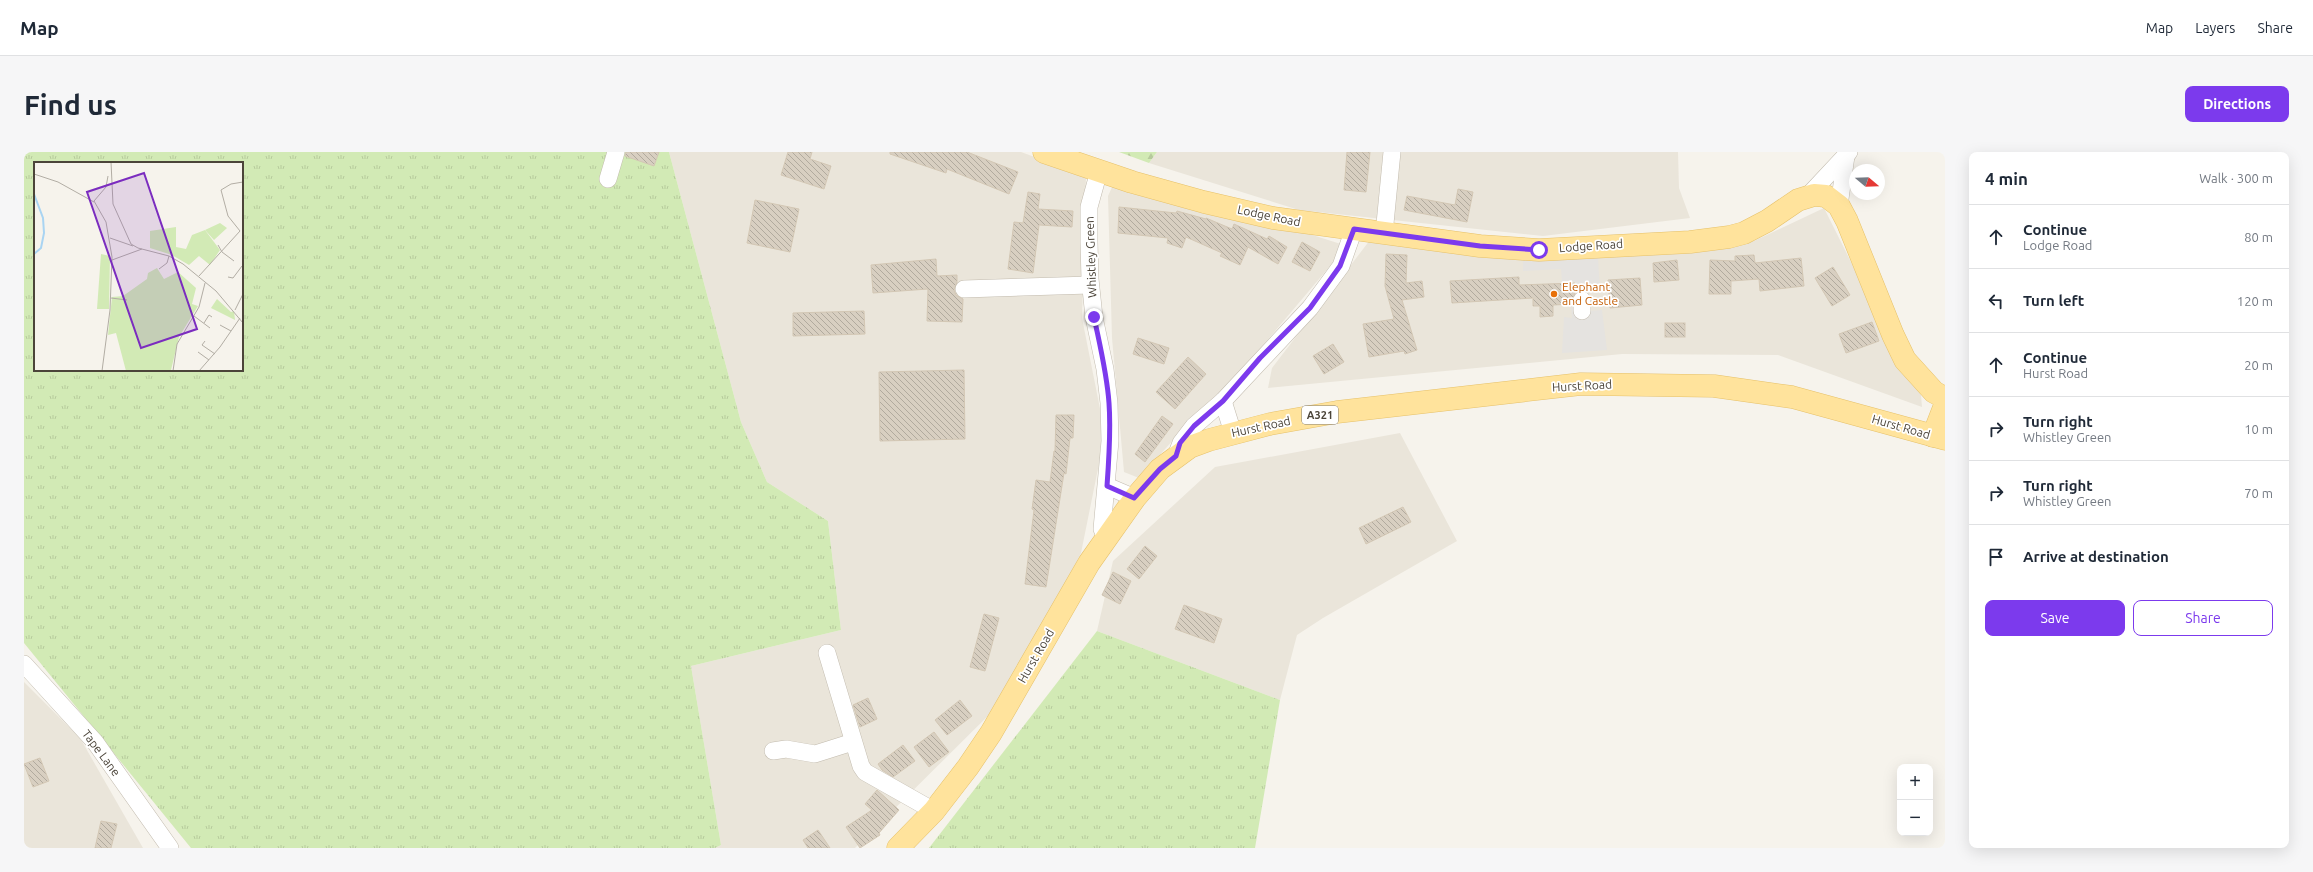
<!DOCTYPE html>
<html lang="en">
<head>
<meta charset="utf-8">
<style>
  :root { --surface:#fff; --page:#f6f6f7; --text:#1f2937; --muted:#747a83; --line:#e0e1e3; --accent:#7c3aed }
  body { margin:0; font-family:Ubuntu,sans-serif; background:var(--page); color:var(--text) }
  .controls { position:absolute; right:12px; bottom:12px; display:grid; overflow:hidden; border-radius:8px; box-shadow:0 4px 16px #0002 }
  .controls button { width:36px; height:36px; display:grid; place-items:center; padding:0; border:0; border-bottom:1px solid var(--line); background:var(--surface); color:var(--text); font:20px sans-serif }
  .compass { position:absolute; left:1825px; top:12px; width:36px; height:36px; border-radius:50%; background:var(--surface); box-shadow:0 4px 16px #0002; rotate:109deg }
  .stop { position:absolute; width:12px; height:12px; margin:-9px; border:3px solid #7c3aed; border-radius:50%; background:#fff }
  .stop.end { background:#7c3aed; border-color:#fff; box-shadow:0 1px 4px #0008 }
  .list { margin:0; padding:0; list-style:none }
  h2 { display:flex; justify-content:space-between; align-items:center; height:52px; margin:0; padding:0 16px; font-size:17px }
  h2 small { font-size:13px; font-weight:400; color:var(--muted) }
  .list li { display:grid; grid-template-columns:26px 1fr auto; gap:12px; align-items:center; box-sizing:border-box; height:64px; padding:0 16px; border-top:1px solid var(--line) }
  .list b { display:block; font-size:15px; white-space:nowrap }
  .list p { margin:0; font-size:13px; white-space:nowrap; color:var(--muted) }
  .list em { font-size:13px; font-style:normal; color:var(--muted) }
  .actions { display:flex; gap:8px; padding:12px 16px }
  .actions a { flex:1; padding:9px 0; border:1px solid var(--accent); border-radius:8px; text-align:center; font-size:14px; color:var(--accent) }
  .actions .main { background:var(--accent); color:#fff }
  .icon { flex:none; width:22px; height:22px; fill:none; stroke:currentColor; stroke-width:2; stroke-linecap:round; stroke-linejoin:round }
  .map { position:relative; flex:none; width:1921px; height:696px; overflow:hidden; border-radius:8px }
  header { display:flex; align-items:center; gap:24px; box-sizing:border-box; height:56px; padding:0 20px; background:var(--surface); border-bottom:1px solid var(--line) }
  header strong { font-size:19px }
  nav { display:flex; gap:22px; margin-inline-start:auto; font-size:14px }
  .intro { display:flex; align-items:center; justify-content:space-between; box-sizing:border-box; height:96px; padding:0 24px }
  h1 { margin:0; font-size:28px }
  .button { padding:10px 18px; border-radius:8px; background:var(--accent); color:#fff; font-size:14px; font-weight:700 }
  main { display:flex; gap:24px; padding:0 24px }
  aside { flex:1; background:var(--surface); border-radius:8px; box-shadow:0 4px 16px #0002 }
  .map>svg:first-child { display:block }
</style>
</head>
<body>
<header>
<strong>Map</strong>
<nav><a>Map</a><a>Layers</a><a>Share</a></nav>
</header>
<div class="intro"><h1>Find us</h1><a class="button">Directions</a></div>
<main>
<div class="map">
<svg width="1921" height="696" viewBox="0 0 1921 696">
  <defs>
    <pattern id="grass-tufts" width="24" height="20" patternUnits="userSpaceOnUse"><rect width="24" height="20" fill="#d2eab5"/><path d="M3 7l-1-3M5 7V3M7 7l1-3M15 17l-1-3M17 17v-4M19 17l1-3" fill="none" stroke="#b6ca9c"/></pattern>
    <pattern id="forest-firs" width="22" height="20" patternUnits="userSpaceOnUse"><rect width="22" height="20" fill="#d2eab5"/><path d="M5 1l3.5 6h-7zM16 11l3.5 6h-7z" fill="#b6ca9c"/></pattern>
    <pattern id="building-back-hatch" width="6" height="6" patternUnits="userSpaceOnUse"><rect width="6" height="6" fill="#d8cfc1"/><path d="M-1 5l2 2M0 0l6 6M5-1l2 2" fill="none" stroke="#b1aa9e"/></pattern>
  </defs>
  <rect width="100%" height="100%" fill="#f6f3ec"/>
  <!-- residential -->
  <g fill="#eae5da">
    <path d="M645,0H997L1062,24L1058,166L1081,282L1057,401L990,538L831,696H691L697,693L667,514L817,478L804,369L743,330L717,270Z"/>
    <path d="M1133,0H1654L1655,36L1666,66L1519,84L1275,58L1125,11Z"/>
    <path d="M1089,33L1279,80L1323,94L1224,211L1160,276L1115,326L1100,320L1088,186L1084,44Z"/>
    <path d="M1800,56L1844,144L1897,243L1898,255L1754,203L1598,202L1244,236L1248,216L1346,88L1578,102L1730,89Z"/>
    <path d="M1376,281L1433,389L1299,466L1273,483L1256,548L1073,479L1089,409L1191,315Z"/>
    <path d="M0,530L56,586L119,696H0Z"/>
  </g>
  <!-- grass -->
  <g fill="url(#grass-tufts)" fill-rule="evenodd">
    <path d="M0,0H645L717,270L743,330L804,369L817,478L667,514L697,693L691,696H167L0,491ZM11,11H218V218H11Z"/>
    <path d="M1073,479L1256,548L1231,696H905Z"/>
  </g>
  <!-- forest -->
  <path fill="url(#forest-firs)" d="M1095,0H1133L1125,11Z"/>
  <!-- parking -->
  <g fill="#e5e3e0">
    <path d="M1499,104L1574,106L1576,138H1563L1564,149L1553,150L1552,130H1538L1537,117L1499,119Z"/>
    <path d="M1547,153L1564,154L1565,159L1578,158L1583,198L1538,201L1540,165L1548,166Z"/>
  </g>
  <!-- building -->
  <g fill="url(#building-back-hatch)" stroke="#d3c7b4">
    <path d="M602,0H635L630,14L601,4Z"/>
    <path d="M764,0H788L786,7L807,14L800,37L757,23Z"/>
    <path d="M866,0H943L994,20L985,42L923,17L922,21L866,2Z"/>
    <path d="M1323,0H1346L1342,40L1320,38Z"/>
    <path d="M1434,37L1449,40L1443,70L1380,58L1383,44L1431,53Z"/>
    <path d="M1004,40L1016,42L1014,57L1049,59L1048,75L1015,73L1009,121L984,117L990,70L999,71Z"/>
    <path d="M731,48L775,57L766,100L723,91Z"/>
    <path d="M1095,55L1152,61L1153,59L1182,67V66L1208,77L1210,72L1243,87L1245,84L1263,95L1254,112L1224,95L1216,113L1196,104L1198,101L1162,85L1158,96L1143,91L1144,86L1094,81Z"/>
    <path d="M1278,90L1296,100L1286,119L1268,110Z"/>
    <path d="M1362,102L1383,103L1382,131L1398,129L1400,145L1378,148L1393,198L1381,202L1380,199L1345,205L1339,172L1370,167L1361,134Z"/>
    <path d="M1730,103L1731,111L1777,106L1780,134L1736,139L1735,127L1707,129V142H1685L1686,108L1711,109V104Z"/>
    <path d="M912,107L913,124L933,123V130L930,138L932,143L939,147L938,170L903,169L904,137L849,141L847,113Z"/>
    <path d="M1653,108L1655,128L1630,130L1629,111Z"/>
    <path d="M1809,115L1826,143L1808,154L1791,126Z"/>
    <path d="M1495,125V133L1551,131V141L1548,152L1529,153V164L1516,165V154H1509V146L1428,151L1426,129Z"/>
    <path d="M1616,126L1618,153L1586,156L1584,128Z"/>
    <path d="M840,159L841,182L769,184V161Z"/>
    <path d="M1848,170L1855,189L1822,201L1815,182Z"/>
    <rect x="1641" y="171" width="20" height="14"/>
    <path d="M1114,186L1145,196L1140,212L1109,202Z"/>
    <path d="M1309,192L1320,210L1300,222L1289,204Z"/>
    <path d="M1164,205L1182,222L1151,257L1132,240Z"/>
    <path d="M940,218L941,287L856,289L855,220Z"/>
    <path d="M1032,263H1050L1049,286H1046L1042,322L1040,321L1022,435L1001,432L1010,358L1008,357L1012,328L1026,330L1030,299H1031Z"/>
    <path d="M1138,264L1149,272L1121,310L1111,302Z"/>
    <path d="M1379,355L1387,370L1342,392L1335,376Z"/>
    <path d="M1121,394L1133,404L1115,427L1103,417Z"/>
    <path d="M1089,420L1107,429L1096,452L1078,443Z"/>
    <path d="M1160,453L1198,467L1190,491L1151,477Z"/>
    <path d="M960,462L975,466L961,519L946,515Z"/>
    <path d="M844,546L853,567L836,575L829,553Z"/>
    <path d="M936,548L948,564L923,583L911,568Z"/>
    <path d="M910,580L925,600L905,615L890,595Z"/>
    <path d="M879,593L891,609L869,625L858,618L854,612Z"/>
    <path d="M16,606L25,629L9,635L0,612Z"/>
    <path d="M853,638L875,658L855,681L856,683L836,696L822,675L848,658L841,652Z"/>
    <path d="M77,669L93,672L87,696H71Z"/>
    <path d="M794,678L806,696H784L779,688Z"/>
  </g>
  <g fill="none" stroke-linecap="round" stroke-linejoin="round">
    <defs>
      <g id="minor">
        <path d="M1075,19L1065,55V90L1066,127L1070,165L1081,217L1085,251L1086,289L1078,377L1082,386"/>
        <path d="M584,27L592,0"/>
        <path d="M1783,45L1825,0"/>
        <path d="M1815,54L1822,4"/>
        <path d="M1360,82L1368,0"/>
        <path d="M940,137L1066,133"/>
        <path d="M1558,159V148"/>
        <path d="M1199,249L1209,281"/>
        <path d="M1152,304L1157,291L1170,274L1199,249L1286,156L1317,114L1330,77"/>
        <path d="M1083,334L1111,346"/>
        <path d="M803,501L837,614L841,620L910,659"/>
        <path d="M0,512L71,590L146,696"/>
        <path d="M749,599L762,597L791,602L829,590"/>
      </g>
      <g id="major">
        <path d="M1020,0L1108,30L1180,50L1249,66L1456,94L1515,98L1666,90L1705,85L1720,81L1743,69L1774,48L1790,43L1802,44L1815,54L1823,69L1869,183L1881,208L1910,240L1921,246"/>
        <path d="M1909,284L1921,253"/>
        <path d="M874,696L910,659L944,615L967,581L1065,411L1111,346L1136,317L1166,295L1185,288L1246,272L1313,260L1557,232L1690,234L1768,245L1921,287"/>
      </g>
    </defs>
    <!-- minor casing -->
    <use href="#minor" stroke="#c2bbae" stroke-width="18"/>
    <!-- major casing -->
    <use href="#major" stroke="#e6c16a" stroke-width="23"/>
    <!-- minor -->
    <use href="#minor" stroke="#fff" stroke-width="17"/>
    <!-- major -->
    <use href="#major" stroke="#ffe39c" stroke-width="22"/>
  </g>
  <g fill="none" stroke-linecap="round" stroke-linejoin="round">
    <!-- route -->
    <path stroke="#7c3aed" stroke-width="5" d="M1070,165C1076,194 1083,222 1085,251C1087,278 1085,307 1083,334L1110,346L1136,317L1152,304L1156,291L1170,274L1199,249L1236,206L1286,156L1316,114L1330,77L1456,94L1515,98"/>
  </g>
  <!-- markers -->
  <circle fill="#e8710a" stroke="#fff" stroke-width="1.5" cx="1530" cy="142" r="4"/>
  <g text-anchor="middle" stroke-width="3.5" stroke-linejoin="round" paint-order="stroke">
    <!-- shield labels -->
    <rect fill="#fff" stroke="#817c74" stroke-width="1" x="1278" y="254" width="36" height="18" rx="3"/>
    <g font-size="11" font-weight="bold" fill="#4b4439">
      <text x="1296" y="267">A321</text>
    </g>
    <!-- street labels -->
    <g font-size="12" fill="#4b4439" stroke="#fff">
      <text transform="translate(1245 64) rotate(12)" y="4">Lodge Road</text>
      <text transform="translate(1567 94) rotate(-4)" y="4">Lodge Road</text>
      <text transform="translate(1067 105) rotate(-92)" y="4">Whistley Green</text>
      <text transform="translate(1558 234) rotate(-3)" y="4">Hurst Road</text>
      <text transform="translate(1237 275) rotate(-12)" y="4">Hurst Road</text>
      <text transform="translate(1877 275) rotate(16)" y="4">Hurst Road</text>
      <text transform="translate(1012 504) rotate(-60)" y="4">Hurst Road</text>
      <text transform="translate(77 601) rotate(53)" y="4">Tape Lane</text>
    </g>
    <!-- food labels -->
    <g font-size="12" fill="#c56008" stroke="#fff" text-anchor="start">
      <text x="1538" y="139">Elephant<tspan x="1538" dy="14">and Castle</tspan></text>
    </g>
  </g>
  <!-- overview -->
  <g transform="translate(10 10)">
    <rect width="209" height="209" fill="#f6f3ec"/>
    <path d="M142,65V85L152,87L158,73L171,68L186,88L176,103L165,94L155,103L138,93L116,86V69ZM123,106L130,117L144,110L162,126L158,142L164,144L145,175L137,208L92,209L82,171L74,173L78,135L89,134L113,117L114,111Z" fill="#d2eab5"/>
    <path d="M186,61L193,66L180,78L171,68ZM67,92L76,94L75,147H63Z" fill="#d2eab5"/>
    <path d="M183,137L197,150L200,149L201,158L177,146Z" fill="#d2eab5"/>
    <path fill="none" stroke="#a9d4f2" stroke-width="2" d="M0,32L9,56L10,71L7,86L0,92"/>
    <path fill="none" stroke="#b2ada4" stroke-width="1" d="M77,0L79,42L97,82L104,86L135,94L149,102L182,129L209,161M0,12L24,20L60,40M76,76L99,84M184,83L188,90L200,99M78,98L108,87M125,107L133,101L135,94M165,114L206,69L194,54L187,28L197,22L209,20M194,115L199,116L208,104M77,136L93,138M201,148L209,132M160,154L176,166M170,161L175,153L178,155M186,163L197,169M171,179L168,183L181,192M164,190L175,198M68,209L76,148L78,95L72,60L60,39L72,25L74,14M139,209L143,182L165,145L171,121M165,209L186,185L206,156"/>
    <path fill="#7b2cbf" fill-opacity="0.15" stroke="#7b2cbf" stroke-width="2" d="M110,11L163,167L107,186L53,30Z"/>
    <rect width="209" height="209" fill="none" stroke="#4b4439" stroke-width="2"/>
  </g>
</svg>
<div class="controls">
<button>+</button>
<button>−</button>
</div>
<svg class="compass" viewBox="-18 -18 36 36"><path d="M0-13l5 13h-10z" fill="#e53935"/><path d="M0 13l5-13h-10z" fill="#747a83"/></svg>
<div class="stop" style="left:1515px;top:98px"></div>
<div class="stop end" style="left:1070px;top:165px"></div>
</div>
<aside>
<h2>4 min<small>Walk · 300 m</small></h2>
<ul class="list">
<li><svg class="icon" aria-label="ahead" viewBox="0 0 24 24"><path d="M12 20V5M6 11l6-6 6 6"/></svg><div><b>Continue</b><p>Lodge Road</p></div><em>80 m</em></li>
<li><svg class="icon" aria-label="left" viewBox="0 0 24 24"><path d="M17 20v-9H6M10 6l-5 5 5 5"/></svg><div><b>Turn left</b></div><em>120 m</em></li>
<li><svg class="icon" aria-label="ahead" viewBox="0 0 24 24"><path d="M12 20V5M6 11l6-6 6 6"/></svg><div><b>Continue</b><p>Hurst Road</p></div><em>20 m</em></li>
<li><svg class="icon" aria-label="right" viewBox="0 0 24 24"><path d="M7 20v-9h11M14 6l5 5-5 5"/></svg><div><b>Turn right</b><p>Whistley Green</p></div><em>10 m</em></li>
<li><svg class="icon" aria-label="right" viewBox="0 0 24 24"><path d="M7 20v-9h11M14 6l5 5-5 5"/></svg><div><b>Turn right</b><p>Whistley Green</p></div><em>70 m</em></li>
<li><svg class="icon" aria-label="arrive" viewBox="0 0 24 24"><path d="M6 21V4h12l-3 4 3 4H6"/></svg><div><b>Arrive at destination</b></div></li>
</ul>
<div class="actions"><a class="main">Save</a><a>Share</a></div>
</aside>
</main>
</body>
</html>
